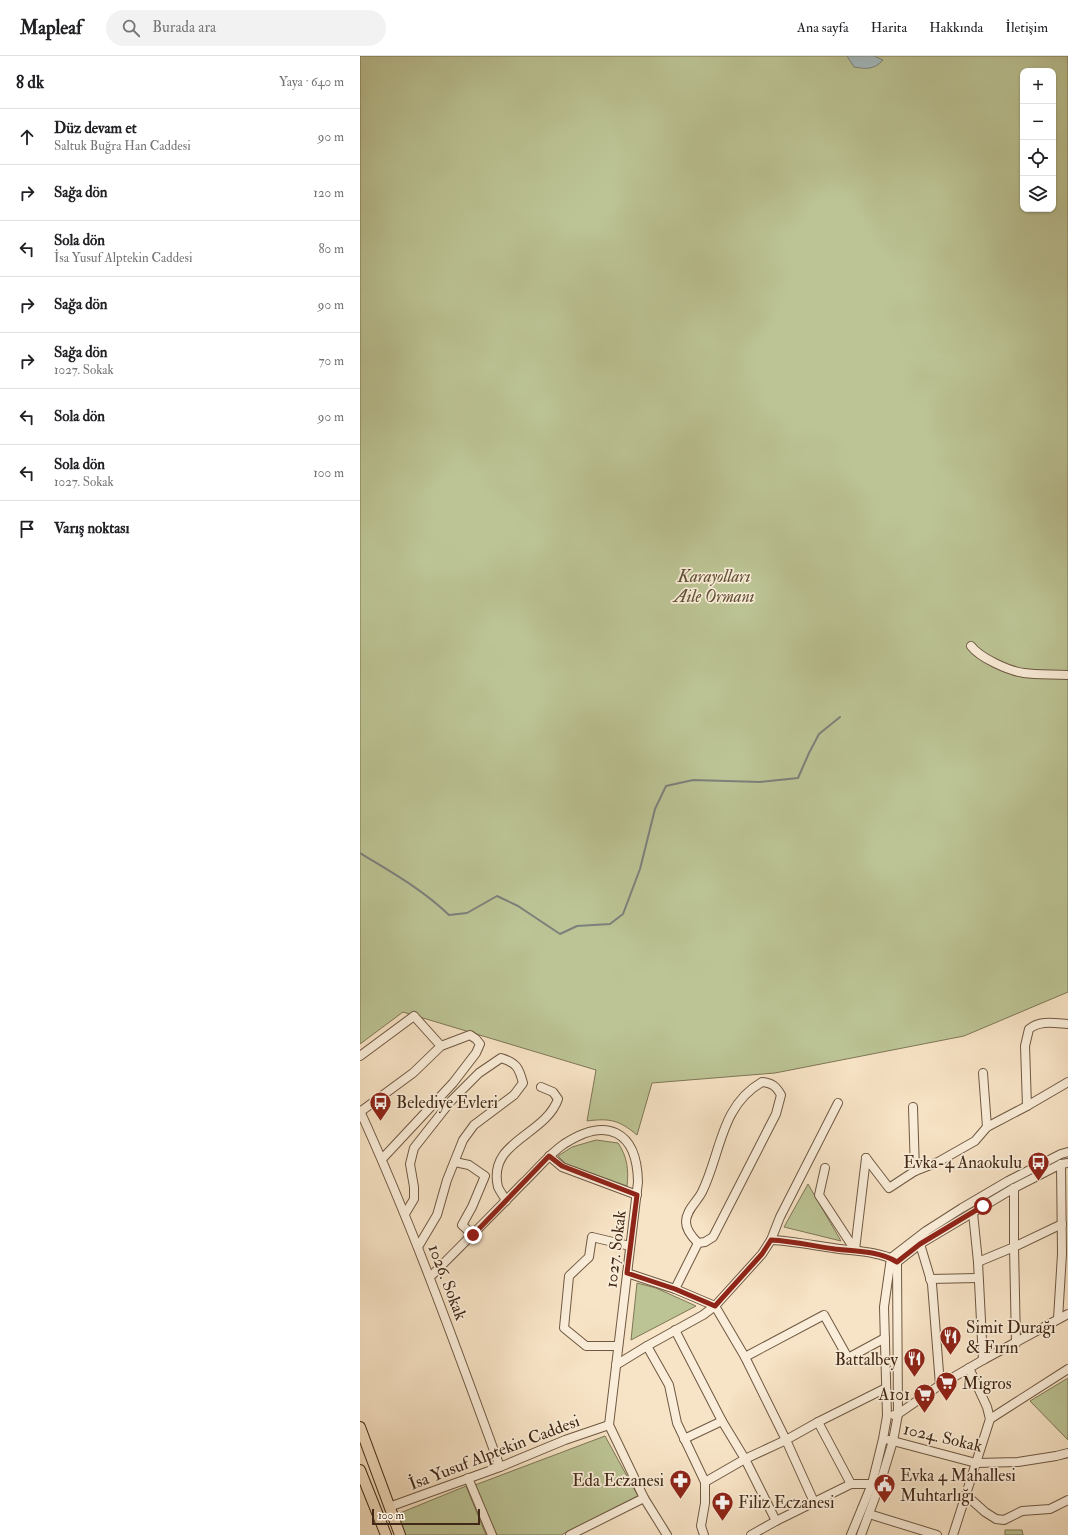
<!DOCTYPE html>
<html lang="tr">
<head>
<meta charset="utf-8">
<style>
  :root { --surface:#fff; --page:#f2f2f2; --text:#202124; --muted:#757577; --line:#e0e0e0 }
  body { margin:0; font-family:"IM FELL Double Pica",serif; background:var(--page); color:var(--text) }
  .controls { position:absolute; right:12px; top:12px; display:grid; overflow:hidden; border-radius:8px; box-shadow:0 1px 3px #0004 }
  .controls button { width:36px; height:36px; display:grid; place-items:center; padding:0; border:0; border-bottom:1px solid var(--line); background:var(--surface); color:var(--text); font:20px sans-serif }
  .scale { position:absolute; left:12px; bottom:10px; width:108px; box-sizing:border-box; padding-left:4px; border:2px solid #422917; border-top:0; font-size:11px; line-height:14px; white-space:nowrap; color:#422917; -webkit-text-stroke:3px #faedd9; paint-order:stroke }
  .stop { position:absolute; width:12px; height:12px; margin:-9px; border:3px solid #8f2418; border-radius:50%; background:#fff }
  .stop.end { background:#8f2418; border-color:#fff; box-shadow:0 1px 4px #0008 }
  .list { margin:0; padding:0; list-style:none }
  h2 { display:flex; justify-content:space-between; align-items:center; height:52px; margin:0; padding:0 16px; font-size:17px }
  h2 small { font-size:13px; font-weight:400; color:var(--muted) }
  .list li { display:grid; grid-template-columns:26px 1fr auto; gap:12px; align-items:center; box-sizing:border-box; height:56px; padding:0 16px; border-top:1px solid var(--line) }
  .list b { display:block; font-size:15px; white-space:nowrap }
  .list p { margin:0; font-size:13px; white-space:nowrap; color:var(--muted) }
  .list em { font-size:13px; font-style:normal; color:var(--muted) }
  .icon { flex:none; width:22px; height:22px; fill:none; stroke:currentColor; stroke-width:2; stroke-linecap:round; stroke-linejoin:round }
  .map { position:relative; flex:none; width:708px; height:1479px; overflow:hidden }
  header { display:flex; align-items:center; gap:24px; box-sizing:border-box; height:56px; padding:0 20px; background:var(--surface); border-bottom:1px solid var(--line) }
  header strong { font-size:19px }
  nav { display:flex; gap:22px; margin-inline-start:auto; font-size:14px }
  .search { width:280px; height:36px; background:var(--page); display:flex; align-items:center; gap:10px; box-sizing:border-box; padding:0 14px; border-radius:22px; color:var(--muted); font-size:15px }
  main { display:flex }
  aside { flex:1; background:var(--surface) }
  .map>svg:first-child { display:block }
</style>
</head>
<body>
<header>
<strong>Mapleaf</strong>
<div class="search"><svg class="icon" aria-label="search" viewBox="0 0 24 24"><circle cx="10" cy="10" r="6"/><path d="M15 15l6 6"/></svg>Burada ara</div>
<nav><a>Ana sayfa</a><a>Harita</a><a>Hakkında</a><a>İletişim</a></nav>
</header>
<main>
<aside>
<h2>8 dk<small>Yaya · 640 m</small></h2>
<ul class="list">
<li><svg class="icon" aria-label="ahead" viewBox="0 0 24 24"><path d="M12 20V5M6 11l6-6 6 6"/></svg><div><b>Düz devam et</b><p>Saltuk Buğra Han Caddesi</p></div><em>90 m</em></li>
<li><svg class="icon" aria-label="right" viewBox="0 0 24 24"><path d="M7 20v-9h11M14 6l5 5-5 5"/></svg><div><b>Sağa dön</b></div><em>120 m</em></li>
<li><svg class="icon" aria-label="left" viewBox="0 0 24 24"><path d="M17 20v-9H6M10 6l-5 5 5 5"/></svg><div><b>Sola dön</b><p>İsa Yusuf Alptekin Caddesi</p></div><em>80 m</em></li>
<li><svg class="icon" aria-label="right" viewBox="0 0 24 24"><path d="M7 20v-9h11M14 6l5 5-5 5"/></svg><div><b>Sağa dön</b></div><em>90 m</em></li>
<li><svg class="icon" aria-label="right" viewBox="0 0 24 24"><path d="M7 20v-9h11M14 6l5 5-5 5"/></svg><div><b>Sağa dön</b><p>1027. Sokak</p></div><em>70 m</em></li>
<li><svg class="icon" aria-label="left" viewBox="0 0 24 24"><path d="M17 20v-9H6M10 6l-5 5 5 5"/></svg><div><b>Sola dön</b></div><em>90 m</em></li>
<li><svg class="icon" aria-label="left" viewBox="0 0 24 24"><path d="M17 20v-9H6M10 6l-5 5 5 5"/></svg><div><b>Sola dön</b><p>1027. Sokak</p></div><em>100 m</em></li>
<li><svg class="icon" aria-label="arrive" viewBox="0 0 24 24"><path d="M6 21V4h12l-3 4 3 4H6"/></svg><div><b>Varış noktası</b></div></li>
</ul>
</aside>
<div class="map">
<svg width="708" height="1479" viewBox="0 0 708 1479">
  <rect width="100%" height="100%" fill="#f7e3c5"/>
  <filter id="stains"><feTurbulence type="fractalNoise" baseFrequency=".005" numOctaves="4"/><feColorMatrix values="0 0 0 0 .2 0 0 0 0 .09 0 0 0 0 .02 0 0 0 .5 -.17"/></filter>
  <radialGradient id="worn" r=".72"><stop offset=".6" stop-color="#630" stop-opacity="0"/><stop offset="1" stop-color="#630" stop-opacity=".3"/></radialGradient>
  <!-- green -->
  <g fill="#bcc495" stroke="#7f7656" fill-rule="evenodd">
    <path d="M0,0H708V936L604,980L415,1017L292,1027L277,1079C259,1064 250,1062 227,1065L236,1014L43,956L0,988ZM663,15H693V153H663Z"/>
    <path d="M236,1084L258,1087C267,1100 269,1114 267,1130L206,1108L198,1100L212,1091Z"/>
    <path d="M448,1128L481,1185L424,1171Z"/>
    <path d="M277,1227L296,1232L336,1250L271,1284Z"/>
    <path d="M708,1322V1384L670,1345Z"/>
    <path d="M245,1380L278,1440L201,1479H136L115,1429Z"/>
    <path d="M106,1430L126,1479H45L39,1464L40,1457Z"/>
    <path d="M645,1474H662L663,1479H645Z"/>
  </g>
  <!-- water -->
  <path fill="#a2bbc0" stroke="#7c817c" d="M487,0H514L523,4C514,14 506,13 494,11Z"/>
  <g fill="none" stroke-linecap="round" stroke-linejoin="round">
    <!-- stream -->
    <path stroke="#7c817c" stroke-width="2" d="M0,797C31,816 62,833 89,859L107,857L137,840L158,850L200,878L217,870L250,868L263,858L280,813L295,753L306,730L333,724L400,726L438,722L449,697L459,678L480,661"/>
    <defs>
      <g id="minor">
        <path d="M611,590C620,602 649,615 664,617C678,619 693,618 708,619"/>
        <path d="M0,1000L54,960L81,990"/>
        <path d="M623,1017L627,1071"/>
        <path d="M402,1026C412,1027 416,1030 421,1039L416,1058L353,1181L345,1186L338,1187C332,1181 326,1174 326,1166C326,1154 337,1146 342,1136C361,1098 360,1050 402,1026Z"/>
        <path d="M667,1050L665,990L669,973C680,964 694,967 708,968"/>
        <path d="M553,1051L555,1115"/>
        <path d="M0,1055C53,1171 96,1291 140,1411"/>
        <path d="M0,1056L53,1017L81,990L110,979L116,983L120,988L116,997L93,1027L22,1103"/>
        <path d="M189,1100L202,1111L277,1139"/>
        <path d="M506,1102L529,1132L555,1115L578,1106L615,1085L627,1071L667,1050L708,1026"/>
        <path d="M95,1106L109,1109L125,1120L112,1151L102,1169L113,1179"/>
        <path d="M465,1112L459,1139L495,1194"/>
        <path d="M146,1145C144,1140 140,1136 138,1131C127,1085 185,1080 198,1043L193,1036L181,1031"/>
        <path d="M613,1157L618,1206"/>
        <path d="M45,1158L54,1143V1131L50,1108L54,1092L91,1045L119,1017L141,1002C157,1007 159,1012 163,1027L154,1039L114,1069L103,1084L87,1124L77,1159L58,1191"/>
        <path d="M411,1184C432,1185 452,1189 473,1192C491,1195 518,1195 534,1204"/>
        <path d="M560,1188L572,1228L580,1329"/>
        <path d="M495,1194L506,1102"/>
        <path d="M267,1217L315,1233L355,1250L385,1301L426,1384L454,1446"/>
        <path d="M70,1221C101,1190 132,1159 162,1128C176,1115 188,1099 204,1088C247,1060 277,1075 278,1126L249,1369L284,1442L307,1479"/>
        <path d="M570,1223L618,1222"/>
        <path d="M315,1233L338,1187"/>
        <path d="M698,1263L702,1198L701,1108"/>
        <path d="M315,1274L362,1365L385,1403L416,1465"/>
        <path d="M656,1287L654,1191L702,1168"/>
        <path d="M258,1290H226L204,1272L209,1220L229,1201L232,1181L270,1190"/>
        <path d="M287,1290L309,1329L317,1367L345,1426V1447L341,1470L344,1479"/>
        <path d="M385,1301L464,1259L488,1302L525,1282"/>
        <path d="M623,1304L618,1206L654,1191V1132"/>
        <path d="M256,1309L287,1290L343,1259L355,1250L402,1198L411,1184L420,1161L478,1047"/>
        <path d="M534,1359L538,1358L580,1329L623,1304L708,1258"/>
        <path d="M630,1363L708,1313"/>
        <path d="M458,1366L491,1428"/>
        <path d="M324,1383L362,1365"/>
        <path d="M529,1384L616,1407L658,1406L696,1400L708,1397"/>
        <path d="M108,1422L132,1479"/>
        <path d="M345,1426L385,1403L426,1384L458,1366L526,1332"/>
        <path d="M606,1439L625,1456L636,1463L644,1464L662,1455L690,1453L708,1444"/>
        <path d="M29,1451L140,1411L205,1384L249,1369"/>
        <path d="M509,1458L577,1479"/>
        <path d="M210,1479L284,1442"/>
        <path d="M391,1479L416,1465L491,1428H517"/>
        <path d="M491,1479L512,1428L523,1383L527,1360L524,1251L531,1202L566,1175L602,1152L648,1125L701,1098L708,1096"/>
        <path d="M501,1479L520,1428L533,1385L538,1358L537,1206L560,1188L654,1132L701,1108L708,1107"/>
        <path d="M593,1479L630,1363L627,1351L609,1312"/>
      </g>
      <g id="major">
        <path d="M0,1371L40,1479"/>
        <path d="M0,1414L26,1479"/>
      </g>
    </defs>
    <!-- minor casing -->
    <use href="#minor" stroke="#6f5842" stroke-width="10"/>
    <!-- major casing -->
    <use href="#major" stroke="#422917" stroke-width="12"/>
    <!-- minor -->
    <use href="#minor" stroke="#faedd9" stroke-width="8"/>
    <!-- major -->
    <use href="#major" stroke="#f7e3c5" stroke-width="10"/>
  </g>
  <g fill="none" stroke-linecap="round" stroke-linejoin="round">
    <!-- route -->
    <path stroke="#8f2418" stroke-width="5" d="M113,1179L189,1100L202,1110L277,1139L267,1217L315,1233L355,1250L402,1198L411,1184C433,1185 453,1190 475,1193C495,1195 519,1195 537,1206L560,1188L623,1150"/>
  </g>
  <!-- icons -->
  <defs>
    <symbol id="bus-pin" viewBox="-11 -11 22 30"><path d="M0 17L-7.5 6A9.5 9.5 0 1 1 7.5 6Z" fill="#8f2418" stroke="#faedd9"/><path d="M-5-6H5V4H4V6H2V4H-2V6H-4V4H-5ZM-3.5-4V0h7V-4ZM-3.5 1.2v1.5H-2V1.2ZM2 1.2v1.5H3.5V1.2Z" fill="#fff"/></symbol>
    <symbol id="restaurant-pin" viewBox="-11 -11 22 30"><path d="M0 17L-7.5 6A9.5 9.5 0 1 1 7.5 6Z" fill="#8f2418" stroke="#faedd9"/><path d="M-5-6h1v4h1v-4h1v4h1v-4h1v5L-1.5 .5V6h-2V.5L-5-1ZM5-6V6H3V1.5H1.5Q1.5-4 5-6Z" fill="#fff"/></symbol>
    <symbol id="supermarket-pin" viewBox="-11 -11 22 30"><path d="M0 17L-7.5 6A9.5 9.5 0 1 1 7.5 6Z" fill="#8f2418" stroke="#faedd9"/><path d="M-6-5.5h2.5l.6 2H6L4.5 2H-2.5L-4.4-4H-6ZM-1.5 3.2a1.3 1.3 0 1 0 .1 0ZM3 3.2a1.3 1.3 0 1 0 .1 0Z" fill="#fff"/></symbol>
    <symbol id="pharmacy-pin" viewBox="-11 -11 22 30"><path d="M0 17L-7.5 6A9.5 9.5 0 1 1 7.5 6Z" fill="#8f2418" stroke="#faedd9"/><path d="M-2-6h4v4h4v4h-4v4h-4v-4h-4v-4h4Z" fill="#fff"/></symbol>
    <symbol id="civic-pin" viewBox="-11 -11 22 30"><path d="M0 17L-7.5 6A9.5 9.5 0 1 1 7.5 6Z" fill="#8f2418" stroke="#faedd9"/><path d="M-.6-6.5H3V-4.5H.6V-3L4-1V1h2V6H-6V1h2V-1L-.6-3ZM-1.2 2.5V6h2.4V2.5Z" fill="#fff"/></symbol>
  </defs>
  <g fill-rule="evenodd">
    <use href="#bus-pin" x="8" y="1034" width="25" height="34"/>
    <use href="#bus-pin" x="666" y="1094" width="25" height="34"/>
    <use href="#restaurant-pin" x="578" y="1268" width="25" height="34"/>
    <use href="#restaurant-pin" x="542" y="1290" width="25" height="34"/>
    <use href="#supermarket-pin" x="574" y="1314" width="25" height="34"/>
    <use href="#supermarket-pin" x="552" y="1326" width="25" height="34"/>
    <use href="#pharmacy-pin" x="308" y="1412" width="25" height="34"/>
    <use href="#civic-pin" x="512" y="1416" width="25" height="34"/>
    <use href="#pharmacy-pin" x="350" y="1434" width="25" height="34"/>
  </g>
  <g text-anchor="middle" stroke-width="3.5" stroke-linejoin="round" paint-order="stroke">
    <!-- park labels -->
    <g font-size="17" font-style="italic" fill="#605036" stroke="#faedd9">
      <text x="354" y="526">Karayolları<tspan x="354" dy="20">Aile Ormanı</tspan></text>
    </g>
    <!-- poi labels -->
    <g font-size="17" fill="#422917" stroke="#faedd9" text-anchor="start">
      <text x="36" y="1052">Belediye Evleri</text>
      <text x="662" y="1112" text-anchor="end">Evka-4 Anaokulu</text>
      <text x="606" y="1277">Simit Durağı<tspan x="606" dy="20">&amp; Fırın</tspan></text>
      <text x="538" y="1309" text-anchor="end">Battalbey</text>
      <text x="602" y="1333">Migros</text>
      <text x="550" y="1344" text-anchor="end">A101</text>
      <text x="540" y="1425">Evka 4 Mahallesi<tspan x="540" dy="20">Muhtarlığı</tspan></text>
      <text x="304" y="1430" text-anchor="end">Eda Eczanesi</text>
      <text x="378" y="1452">Filiz Eczanesi</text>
    </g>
    <!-- street labels -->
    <g font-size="17" fill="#422917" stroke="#faedd9">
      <text transform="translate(255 1193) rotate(-83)" y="6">1027. Sokak</text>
      <text transform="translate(88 1226) rotate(69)" y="6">1026. Sokak</text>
      <text transform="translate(583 1381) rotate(13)" y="6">1024. Sokak</text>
      <text transform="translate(134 1396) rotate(-21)" y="6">İsa Yusuf Alptekin Caddesi</text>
    </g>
  </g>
  <rect width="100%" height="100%" filter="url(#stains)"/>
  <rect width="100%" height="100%" fill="url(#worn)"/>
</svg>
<div class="controls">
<button>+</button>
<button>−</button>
<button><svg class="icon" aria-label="locate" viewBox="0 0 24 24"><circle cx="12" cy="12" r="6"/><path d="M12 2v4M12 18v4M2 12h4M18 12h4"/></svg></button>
<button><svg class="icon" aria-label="layers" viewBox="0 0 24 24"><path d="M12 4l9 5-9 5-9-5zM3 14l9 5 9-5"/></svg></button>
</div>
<div class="scale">100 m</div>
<div class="stop" style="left:623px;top:1150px"></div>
<div class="stop end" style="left:113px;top:1179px"></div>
</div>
</main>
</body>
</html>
